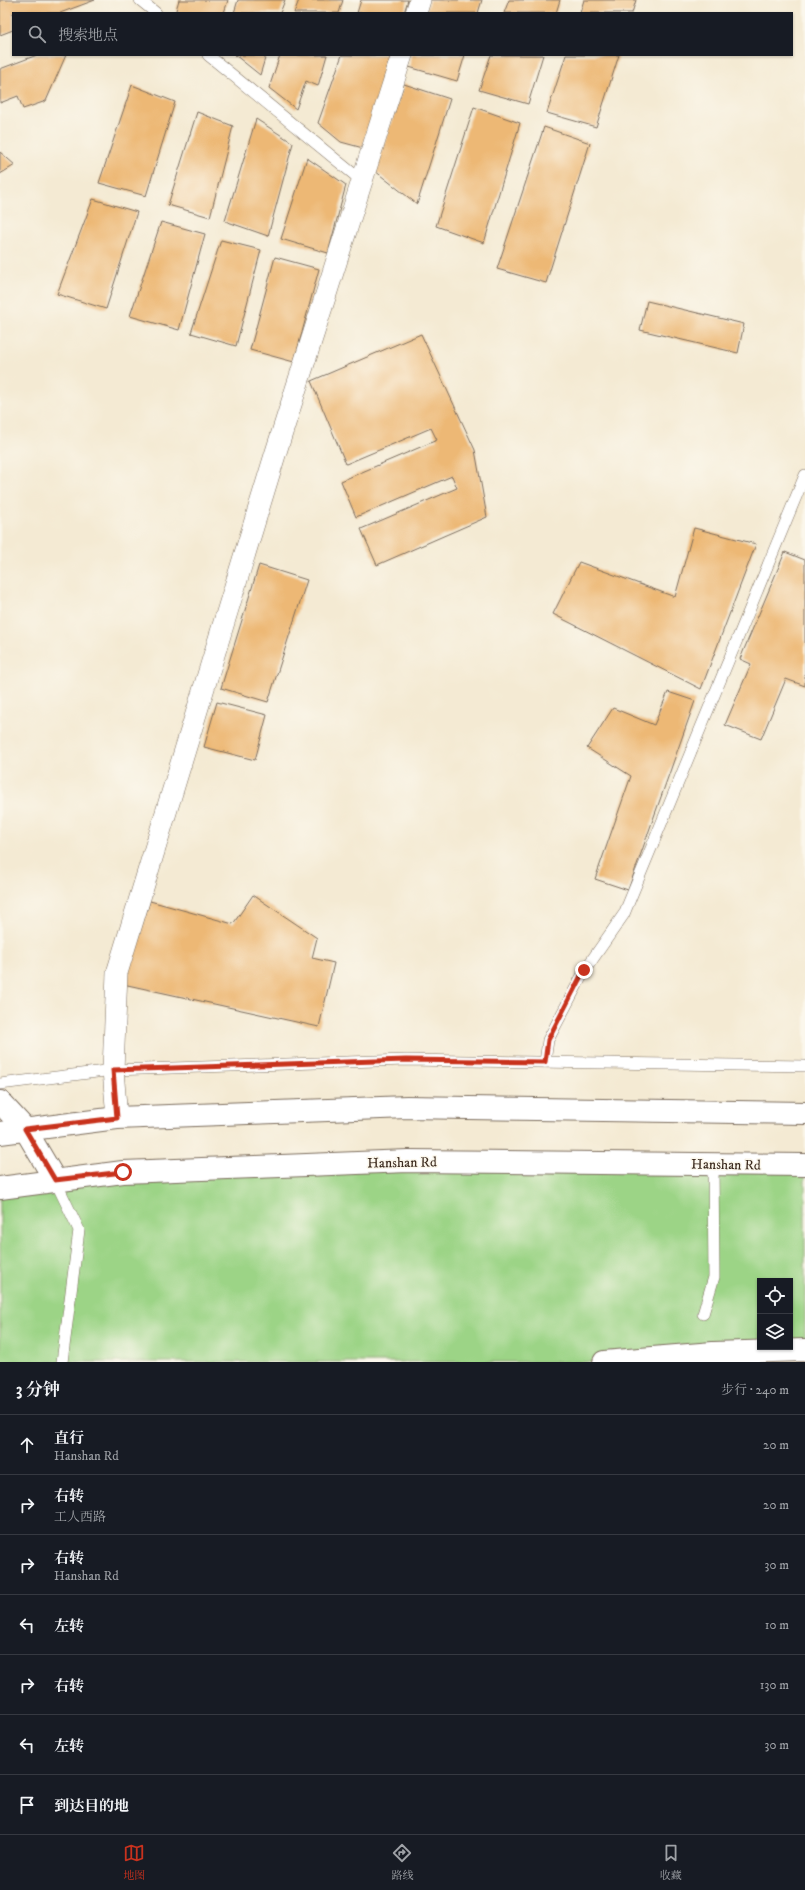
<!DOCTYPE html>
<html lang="zh">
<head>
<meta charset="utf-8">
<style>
  :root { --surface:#171b24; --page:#20242c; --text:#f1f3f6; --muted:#9ea1a6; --line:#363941; --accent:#c8321e }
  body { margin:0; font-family:"IM FELL DW Pica","Noto Serif SC",serif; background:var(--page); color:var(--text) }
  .controls { position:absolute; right:12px; bottom:12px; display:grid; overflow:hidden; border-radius:0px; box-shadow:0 1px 3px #0004 }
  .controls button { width:36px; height:36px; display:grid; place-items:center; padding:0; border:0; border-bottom:1px solid var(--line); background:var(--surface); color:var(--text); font:20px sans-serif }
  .stop { position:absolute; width:12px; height:12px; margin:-9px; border:3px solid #c8321e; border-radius:50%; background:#fff }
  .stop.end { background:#c8321e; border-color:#fff; box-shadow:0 1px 4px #0008 }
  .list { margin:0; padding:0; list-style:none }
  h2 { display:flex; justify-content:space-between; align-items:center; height:52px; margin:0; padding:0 16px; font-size:17px }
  h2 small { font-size:13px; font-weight:400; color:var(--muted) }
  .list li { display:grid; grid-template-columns:26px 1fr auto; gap:12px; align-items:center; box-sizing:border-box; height:60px; padding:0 16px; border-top:1px solid var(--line) }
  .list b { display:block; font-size:15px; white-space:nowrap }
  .list p { margin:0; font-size:13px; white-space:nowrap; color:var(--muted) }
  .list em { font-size:13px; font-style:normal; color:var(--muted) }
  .icon { flex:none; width:22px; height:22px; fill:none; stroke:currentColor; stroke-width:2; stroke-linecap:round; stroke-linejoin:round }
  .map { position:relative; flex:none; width:805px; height:1362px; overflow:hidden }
  .search { position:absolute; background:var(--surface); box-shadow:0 1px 3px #0004; left:12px; right:12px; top:12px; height:44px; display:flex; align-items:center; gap:10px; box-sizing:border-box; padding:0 14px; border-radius:0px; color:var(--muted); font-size:15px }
  .sheet { height:472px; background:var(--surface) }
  nav { display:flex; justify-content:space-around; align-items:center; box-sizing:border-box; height:56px; border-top:1px solid var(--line); background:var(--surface); font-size:11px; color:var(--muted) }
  nav a { display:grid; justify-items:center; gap:2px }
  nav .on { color:var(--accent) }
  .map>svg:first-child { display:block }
</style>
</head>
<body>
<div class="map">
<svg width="805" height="1362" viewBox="0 0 805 1362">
  <rect width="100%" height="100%" fill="#fbf7ec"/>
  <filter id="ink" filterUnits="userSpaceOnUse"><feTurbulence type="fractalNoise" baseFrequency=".025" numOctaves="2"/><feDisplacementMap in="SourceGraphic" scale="8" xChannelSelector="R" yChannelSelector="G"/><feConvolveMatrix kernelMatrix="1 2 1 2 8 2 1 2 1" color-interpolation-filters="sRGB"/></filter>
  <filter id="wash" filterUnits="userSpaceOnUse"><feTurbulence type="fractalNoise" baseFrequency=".012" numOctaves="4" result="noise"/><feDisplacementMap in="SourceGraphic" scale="16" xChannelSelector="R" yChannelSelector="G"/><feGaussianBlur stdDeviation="0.9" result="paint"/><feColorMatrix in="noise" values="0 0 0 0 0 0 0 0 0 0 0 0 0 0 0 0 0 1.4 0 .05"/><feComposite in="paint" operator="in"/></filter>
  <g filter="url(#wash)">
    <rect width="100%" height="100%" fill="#f4ead3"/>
    <!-- green -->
    <path fill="#9cd486" stroke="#6c7f52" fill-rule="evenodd" d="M805,1165V1350L604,1362H0V1188L123,1172ZM760,1281H790V1347H760Z"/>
    <g id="blocks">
      <!-- building -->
      <g fill="#edb874">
        <path d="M0,0H95L60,13H13V30L0,35Z"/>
        <path d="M179,0H228L224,13H179L176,10Z"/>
        <path d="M238,0H285L280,13H234Z"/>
        <path d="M299,0H343L339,13H294Z"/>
        <path d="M361,0H408L404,13H357Z"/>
        <path d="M430,0H482L478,13H426Z"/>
        <path d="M509,0H560L556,13H504Z"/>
        <path d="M584,0H636L632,13H580Z"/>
        <path d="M37,55H66L46,101L23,109L18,96L0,103V69Z"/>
        <path d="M235,55H266L260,75Z"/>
        <path d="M280,55H327L318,86L306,81L296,109L269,88Z"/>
        <path d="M342,55H391L363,148L341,142L318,123Z"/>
        <path d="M412,55H465L457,81L409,67Z"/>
        <path d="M491,55H543L528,104L479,90Z"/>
        <path d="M566,55H619L596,127L547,113Z"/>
        <path d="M404,84L450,99L417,204L375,171Z"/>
        <path d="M132,85L175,102L146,196L99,183Z"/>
        <path d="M474,107L520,123L484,243L436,226Z"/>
        <path d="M197,112L233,126L210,217L168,205Z"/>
        <path d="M256,119L293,143L268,236L225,221Z"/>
        <path d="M544,127L590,143L546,283L497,269Z"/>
        <path d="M0,152L15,165L0,174Z"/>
        <path d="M307,158L346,185L328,253L281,239Z"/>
        <path d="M93,199L137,212L106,309L57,294Z"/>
        <path d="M161,222L205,234L179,330L130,316Z"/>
        <path d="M221,240L261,250L236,346L191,333Z"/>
        <path d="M275,257L319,269L294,362L250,350Z"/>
        <path d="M647,301L744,324L738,353L640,330Z"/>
        <path d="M421,334L475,450L487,517L377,565L361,529L457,488L452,476L356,517L341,481L437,440L431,428L346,464L311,381Z"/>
        <path d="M694,528L756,544L701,689L553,614L579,562L675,597Z"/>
        <path d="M785,552L805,560V686L786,679L761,739L725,725L751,664L740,659Z"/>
        <path d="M259,565L307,580L268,702L221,688Z"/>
        <path d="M668,692L695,701L628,890L595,879L631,776L587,748L613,708L654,725Z"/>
        <path d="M217,702L267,715L255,760L204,747Z"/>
        <path d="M253,895L317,938L312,958L334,963L319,1027L123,984L150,901L233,924Z"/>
      </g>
    </g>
  </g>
  <g filter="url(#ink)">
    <use href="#blocks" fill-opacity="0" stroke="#7c6d5d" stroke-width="1"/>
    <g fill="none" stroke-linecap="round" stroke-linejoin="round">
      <defs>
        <g id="lane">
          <path d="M140,0L156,13"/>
          <path d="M208,55L362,181"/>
          <path d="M545,1062L548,1040L585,970L624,914L805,475"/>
          <path d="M0,1084L113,1070L406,1060L805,1066"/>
          <path d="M55,1180L79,1230L62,1362"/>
          <path d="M703,1314L714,1277L713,1164"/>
        </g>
        <g id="street">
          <path d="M416,13L420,0"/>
          <path d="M117,1118L113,1070L117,973L275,455L402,55"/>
        </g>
        <path id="secondary" d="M0,1102L25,1129L55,1180"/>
        <g id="primary">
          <path d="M0,1133L117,1118L407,1107L805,1113"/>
          <path d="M0,1188L123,1172L408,1161L805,1165"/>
        </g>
        <path id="highway" d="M604,1362L713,1353L805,1350"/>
      </defs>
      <!-- lane casing -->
      <use href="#lane" stroke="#7c6d5d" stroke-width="12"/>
      <!-- street casing -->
      <use href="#street" stroke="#7c6d5d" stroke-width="22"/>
      <!-- secondary casing -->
      <use href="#secondary" stroke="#7c6d5d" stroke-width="24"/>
      <!-- primary casing -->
      <use href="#primary" stroke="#7c6d5d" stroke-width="24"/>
      <!-- highway casing -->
      <use href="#highway" stroke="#7c6d5d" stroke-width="24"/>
      <!-- lane -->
      <use href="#lane" stroke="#fff" stroke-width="11"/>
      <!-- street -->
      <use href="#street" stroke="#fff" stroke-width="21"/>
      <!-- secondary -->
      <use href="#secondary" stroke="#fff" stroke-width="22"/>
      <!-- primary -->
      <use href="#primary" stroke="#fff" stroke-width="22"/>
      <!-- highway -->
      <use href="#highway" stroke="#fff" stroke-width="22"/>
    </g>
  </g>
  <g fill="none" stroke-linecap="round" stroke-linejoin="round" filter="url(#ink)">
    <!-- route -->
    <path stroke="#c8321e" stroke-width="5" d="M123,1172L55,1180L25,1129L117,1118L113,1070L406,1060L545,1062L548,1040L584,970"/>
  </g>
  <g text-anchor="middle" stroke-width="3" stroke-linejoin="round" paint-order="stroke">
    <!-- street labels -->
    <g font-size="14" fill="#3b2a1e" stroke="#fbf7ec">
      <text transform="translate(402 1162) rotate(-1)" y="5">Hanshan Rd</text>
      <text transform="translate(726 1164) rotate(1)" y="5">Hanshan Rd</text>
    </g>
  </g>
</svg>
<div class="controls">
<button><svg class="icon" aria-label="locate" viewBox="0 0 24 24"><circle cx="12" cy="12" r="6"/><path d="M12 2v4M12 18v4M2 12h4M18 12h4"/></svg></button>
<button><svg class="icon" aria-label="layers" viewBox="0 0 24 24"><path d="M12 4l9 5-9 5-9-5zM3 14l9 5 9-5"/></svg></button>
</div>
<div class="stop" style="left:123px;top:1172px"></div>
<div class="stop end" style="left:584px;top:970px"></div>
<div class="search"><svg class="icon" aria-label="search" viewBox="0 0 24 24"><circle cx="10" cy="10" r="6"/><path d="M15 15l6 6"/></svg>搜索地点</div>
</div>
<section class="sheet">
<h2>3 分钟<small>步行 · 240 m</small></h2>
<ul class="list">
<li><svg class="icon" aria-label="ahead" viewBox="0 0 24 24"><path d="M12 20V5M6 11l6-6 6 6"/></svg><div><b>直行</b><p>Hanshan Rd</p></div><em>20 m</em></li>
<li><svg class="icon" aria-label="right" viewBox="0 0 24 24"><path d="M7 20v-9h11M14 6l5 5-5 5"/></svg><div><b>右转</b><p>工人西路</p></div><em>20 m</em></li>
<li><svg class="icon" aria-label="right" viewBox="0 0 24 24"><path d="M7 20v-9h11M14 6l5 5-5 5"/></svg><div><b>右转</b><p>Hanshan Rd</p></div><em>30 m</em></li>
<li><svg class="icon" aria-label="left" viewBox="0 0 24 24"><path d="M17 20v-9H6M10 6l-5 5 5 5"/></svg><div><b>左转</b></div><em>10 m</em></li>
<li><svg class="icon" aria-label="right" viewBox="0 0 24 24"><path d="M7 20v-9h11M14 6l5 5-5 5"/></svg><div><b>右转</b></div><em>130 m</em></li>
<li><svg class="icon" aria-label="left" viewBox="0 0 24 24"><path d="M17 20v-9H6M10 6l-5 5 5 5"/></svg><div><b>左转</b></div><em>30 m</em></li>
<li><svg class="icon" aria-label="arrive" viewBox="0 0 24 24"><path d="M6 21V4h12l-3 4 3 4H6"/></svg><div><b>到达目的地</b></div></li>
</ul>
</section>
<nav>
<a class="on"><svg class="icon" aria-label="map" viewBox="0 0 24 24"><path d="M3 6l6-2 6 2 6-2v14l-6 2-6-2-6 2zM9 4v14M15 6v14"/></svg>地图</a>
<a><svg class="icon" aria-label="directions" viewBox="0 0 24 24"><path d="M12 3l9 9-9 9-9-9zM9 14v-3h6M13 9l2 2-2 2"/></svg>路线</a>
<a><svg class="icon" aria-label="saved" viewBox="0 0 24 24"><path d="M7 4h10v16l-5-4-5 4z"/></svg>收藏</a>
</nav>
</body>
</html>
